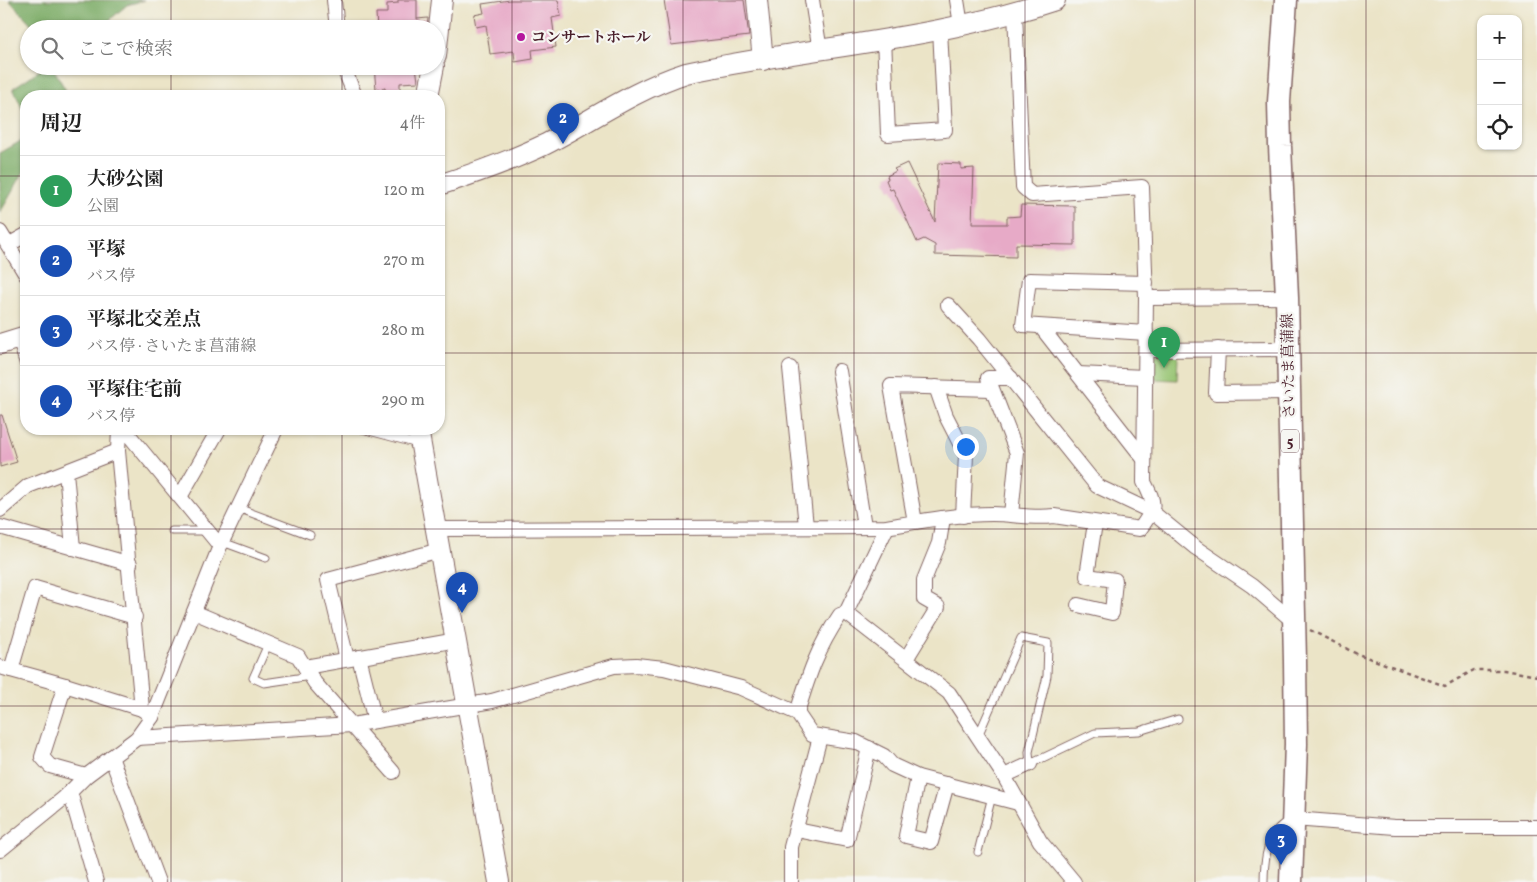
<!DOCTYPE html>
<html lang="ja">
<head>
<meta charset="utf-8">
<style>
  :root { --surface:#fff; --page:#f6f6f6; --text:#222; --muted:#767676; --line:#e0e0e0; --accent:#b5179e }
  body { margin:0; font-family:Vollkorn,"Noto Serif JP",serif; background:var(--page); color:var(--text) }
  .controls { position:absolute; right:15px; top:15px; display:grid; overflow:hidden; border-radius:10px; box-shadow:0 1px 4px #0004 }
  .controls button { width:45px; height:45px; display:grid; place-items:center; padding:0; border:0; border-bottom:1px solid var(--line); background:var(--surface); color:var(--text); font:25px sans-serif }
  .you { position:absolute; left:965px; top:446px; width:18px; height:18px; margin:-12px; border:4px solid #fff; border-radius:50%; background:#1a73e8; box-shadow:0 0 0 8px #1a73e833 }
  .badge { display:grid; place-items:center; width:32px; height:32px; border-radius:50%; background:var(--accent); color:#fff; font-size:16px; font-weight:700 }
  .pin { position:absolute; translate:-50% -41px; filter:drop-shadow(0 1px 2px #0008) }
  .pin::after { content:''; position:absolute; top:26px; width:18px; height:15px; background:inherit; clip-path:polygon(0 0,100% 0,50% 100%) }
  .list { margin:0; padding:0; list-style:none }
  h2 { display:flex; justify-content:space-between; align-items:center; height:65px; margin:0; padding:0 20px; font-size:21px }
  h2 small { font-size:16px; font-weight:400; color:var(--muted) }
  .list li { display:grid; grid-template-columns:32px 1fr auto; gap:15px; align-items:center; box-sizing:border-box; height:70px; padding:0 20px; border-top:1px solid var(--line) }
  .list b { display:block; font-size:19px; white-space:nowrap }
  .list p { margin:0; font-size:16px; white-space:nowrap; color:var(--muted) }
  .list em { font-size:16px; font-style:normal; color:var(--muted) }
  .icon { flex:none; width:28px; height:28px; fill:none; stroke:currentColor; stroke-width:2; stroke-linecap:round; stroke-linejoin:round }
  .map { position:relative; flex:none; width:1537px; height:882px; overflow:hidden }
  .search { position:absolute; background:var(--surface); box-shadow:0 1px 4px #0004; left:20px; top:20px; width:425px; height:55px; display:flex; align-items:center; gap:12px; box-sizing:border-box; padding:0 18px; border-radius:28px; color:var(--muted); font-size:19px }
  .panel { position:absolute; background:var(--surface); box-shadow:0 1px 4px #0004; left:20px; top:90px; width:425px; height:345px; border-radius:20px }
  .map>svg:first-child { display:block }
</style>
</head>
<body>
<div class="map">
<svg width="1537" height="882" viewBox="0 0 1537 882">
  <rect width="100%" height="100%" fill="#f6f6f2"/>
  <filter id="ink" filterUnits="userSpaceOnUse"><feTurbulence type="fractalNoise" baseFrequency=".02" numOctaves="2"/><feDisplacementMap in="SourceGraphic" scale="10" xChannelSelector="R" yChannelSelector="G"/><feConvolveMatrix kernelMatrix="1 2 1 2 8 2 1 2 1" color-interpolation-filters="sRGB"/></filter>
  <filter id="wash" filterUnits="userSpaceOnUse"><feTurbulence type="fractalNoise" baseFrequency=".0096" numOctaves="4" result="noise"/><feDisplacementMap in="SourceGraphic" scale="20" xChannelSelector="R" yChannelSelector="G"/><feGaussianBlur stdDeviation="1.12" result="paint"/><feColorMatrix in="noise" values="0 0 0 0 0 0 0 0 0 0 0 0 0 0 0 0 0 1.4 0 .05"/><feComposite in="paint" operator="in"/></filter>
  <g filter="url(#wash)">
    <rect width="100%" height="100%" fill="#ebe4c7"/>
    <!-- green -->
    <path fill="#97c472" stroke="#70724e" d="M1153,354L1178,355L1177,380L1150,379V357Z"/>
    <!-- forest -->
    <g fill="#79aa64" stroke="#626448">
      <path d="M9,0H145L127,5L106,23L93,29H36Z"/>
      <path d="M46,66H52L69,96H26V117L13,88Z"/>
      <path d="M26,138V168L0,213V153Z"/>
    </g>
    <g id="blocks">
      <!-- building -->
      <g fill="#e7aac7">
        <path d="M398,0H417V19L428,18L427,29H377L376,13H387V4L398,3Z"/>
        <path d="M510,0H558L561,16L552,18L556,47L532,50L533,59L515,62L514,51L490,54L486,25L476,27L474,15L484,13L482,4Z"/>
        <path d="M664,0H744L749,36L671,45Z"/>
        <path d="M374,66H416L418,82L400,83V96H385V88L376,89Z"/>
        <path d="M907,163L935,222L938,163L961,164V169L974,168L972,224H1007V217L1020,216L1021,205L1075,206V245L1016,244V257L935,255V245L924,239L917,242L893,189L890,190L886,180L888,179L887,176L896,171L894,169Z"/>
        <path d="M0,415H2L17,462L0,467Z"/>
      </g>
    </g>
  </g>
  <g filter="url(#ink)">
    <use href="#blocks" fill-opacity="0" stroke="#826462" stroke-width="1"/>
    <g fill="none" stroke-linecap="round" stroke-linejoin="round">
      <defs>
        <g id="lane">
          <path d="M16,340L26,372"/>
          <path d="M362,429L418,444"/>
          <path d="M238,508L310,535"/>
          <path d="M172,531H207"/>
          <path d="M221,546L228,544L266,558"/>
          <path d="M269,642L253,678L264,683L311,676"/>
          <path d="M978,736L1021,638L1048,643L1047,676L1029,752L1030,764L1095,733L1139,731L1178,719"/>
          <path d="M978,852L992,796"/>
          <path d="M1264,882C1264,862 1267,830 1289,821"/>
        </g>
        <g id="street">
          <path d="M334,0L337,29"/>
          <path d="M812,0L820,51"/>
          <path d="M957,0L961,25"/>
          <path d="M1015,13L1023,187L1032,195L1142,187L1146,298L1287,297"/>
          <path d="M884,38L888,134L945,130L940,29"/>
          <path d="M343,66L355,96"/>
          <path d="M0,232L26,275"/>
          <path d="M8,245L26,235"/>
          <path d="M1146,283L1029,280L1023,325L1146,333"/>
          <path d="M948,305L979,339L1097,486L1152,512L1196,548L1252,586L1294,622"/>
          <path d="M1041,327L1144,459"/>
          <path d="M1218,349L1216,393L1289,392"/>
          <path d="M1146,350L1288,349"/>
          <path d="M790,368L806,526"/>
          <path d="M839,371L864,526"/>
          <path d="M1078,374L1145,377"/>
          <path d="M936,387L946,416L966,455L963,516"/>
          <path d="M119,429L118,451L142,709L152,717"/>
          <path d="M124,429L220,546"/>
          <path d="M66,472L73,548"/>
          <path d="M180,497L219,429"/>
          <path d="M0,510L28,486L118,451"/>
          <path d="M1011,515L1017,453L988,378H1011"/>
          <path d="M915,522L891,386L991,389"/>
          <path d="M0,527L130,564"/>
          <path d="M436,529L887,527C922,521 957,514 992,514C1013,514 1033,519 1054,516L1140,529C1156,507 1156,505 1144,482L1146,298"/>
          <path d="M1078,605L1112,613L1115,580L1087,576L1095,523"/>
          <path d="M194,612L298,656L315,683L393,772"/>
          <path d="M846,613L949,693L1004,776L1040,841L1074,882"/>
          <path d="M359,657L375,721"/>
          <path d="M347,659L328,580L440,550"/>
          <path d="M906,659L938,607L924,599V580L939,543L943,518"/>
          <path d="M0,667L65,685L142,709"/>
          <path d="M305,667L457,640"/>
          <path d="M11,670L35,588L135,617"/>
          <path d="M65,685L42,757L50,766L86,776"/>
          <path d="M797,713C809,674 817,649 840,615L846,613L887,527"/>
          <path d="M137,738L352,725L492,701L614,666L636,665L664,668L741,688L797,713L812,735L856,742L884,756L892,765L918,777L1018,803"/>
          <path d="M111,757L158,882"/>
          <path d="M1004,776L1030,764"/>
          <path d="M918,777L906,836L931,842L947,784"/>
          <path d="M70,792L96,882"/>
          <path d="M1294,819L1395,827H1537"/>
          <path d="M797,830L847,840L869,748"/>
          <path d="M0,850L64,798L86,776L137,738L152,717L220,546L276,429"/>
          <path d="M791,882V847L820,737"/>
        </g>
        <g id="secondary">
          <path d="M757,0L763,60"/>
          <path d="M436,56L442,0"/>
          <path d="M428,96L434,66"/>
          <path d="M439,185C476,173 511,161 546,144C592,120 636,89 686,73C808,47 936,40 1055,0"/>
          <path d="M0,344L26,336"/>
          <path d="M418,429L499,882"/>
        </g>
        <path id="primary" d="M1286,0L1279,102L1280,146L1287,297L1295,661L1296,744L1291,882"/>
      </defs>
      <!-- lane casing -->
      <use href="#lane" stroke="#826462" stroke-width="9"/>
      <!-- street casing -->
      <use href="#street" stroke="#826462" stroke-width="16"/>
      <!-- secondary casing -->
      <use href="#secondary" stroke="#826462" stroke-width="22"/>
      <!-- primary casing -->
      <use href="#primary" stroke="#826462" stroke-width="25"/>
      <!-- path -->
      <path stroke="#826462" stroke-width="2.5" stroke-dasharray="4 4" stroke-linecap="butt" d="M1310,630L1355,653L1445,686L1474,670H1504L1537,676"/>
      <!-- lane -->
      <use href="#lane" stroke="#fff" stroke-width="7"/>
      <!-- street -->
      <use href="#street" stroke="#fff" stroke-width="14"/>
      <!-- secondary -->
      <use href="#secondary" stroke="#fff" stroke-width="20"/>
      <!-- primary -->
      <use href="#primary" stroke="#fff" stroke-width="22"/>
    </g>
  </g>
  <!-- grid -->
  <path fill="none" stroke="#4a1f2b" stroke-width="1" stroke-opacity="0.55" d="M171,0V29M342,0V29M512,0V882M683,0V882M854,0V882M1025,0V882M1195,0V882M1366,0V882M171,66V96M342,66V96M0,176H26M439,176H1537M0,353H26M439,353H1537M171,429V882M342,429V882M0,529H1537M0,706H1537"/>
  <!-- markers -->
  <circle fill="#b5179e" stroke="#f6f6f2" stroke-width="2" cx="521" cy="37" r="5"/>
  <g text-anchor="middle" stroke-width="4.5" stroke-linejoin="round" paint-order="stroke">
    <!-- shield labels -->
    <rect fill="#f6f6f2" stroke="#7e6067" stroke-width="1" x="1281" y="429.5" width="18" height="23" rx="4"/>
    <g font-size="14" font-weight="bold" fill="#4a1f2b">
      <text x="1290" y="446">5</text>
    </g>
    <!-- poi labels -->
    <g font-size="15" font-weight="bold" fill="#4a1f2b" stroke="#f6f6f2" text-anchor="start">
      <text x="531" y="42">コンサートホール</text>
    </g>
    <!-- street labels -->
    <g font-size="15" fill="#4a1f2b" stroke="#f6f6f2">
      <text transform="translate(1288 366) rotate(-91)" y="5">さいたま菖蒲線</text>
    </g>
  </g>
</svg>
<div class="controls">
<button>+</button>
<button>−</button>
<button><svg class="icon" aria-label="locate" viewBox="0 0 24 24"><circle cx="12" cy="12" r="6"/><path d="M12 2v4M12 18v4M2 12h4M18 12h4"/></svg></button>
</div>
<div class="you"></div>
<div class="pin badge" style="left:1164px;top:368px;background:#2e9e5b">1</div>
<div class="pin badge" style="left:563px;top:144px;background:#1a4fb4">2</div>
<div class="pin badge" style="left:1281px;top:865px;background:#1a4fb4">3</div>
<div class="pin badge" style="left:462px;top:613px;background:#1a4fb4">4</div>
<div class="search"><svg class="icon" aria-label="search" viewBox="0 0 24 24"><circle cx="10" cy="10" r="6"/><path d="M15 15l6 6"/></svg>ここで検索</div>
<section class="panel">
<h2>周辺<small>4件</small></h2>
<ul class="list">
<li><span class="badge" style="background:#2e9e5b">1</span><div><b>大砂公園</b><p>公園</p></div><em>120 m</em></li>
<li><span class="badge" style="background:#1a4fb4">2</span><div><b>平塚</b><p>バス停</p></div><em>270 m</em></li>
<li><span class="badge" style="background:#1a4fb4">3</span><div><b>平塚北交差点</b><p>バス停 · さいたま菖蒲線</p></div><em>280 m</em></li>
<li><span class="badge" style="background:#1a4fb4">4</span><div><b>平塚住宅前</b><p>バス停</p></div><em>290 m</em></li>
</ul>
</section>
</div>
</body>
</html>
